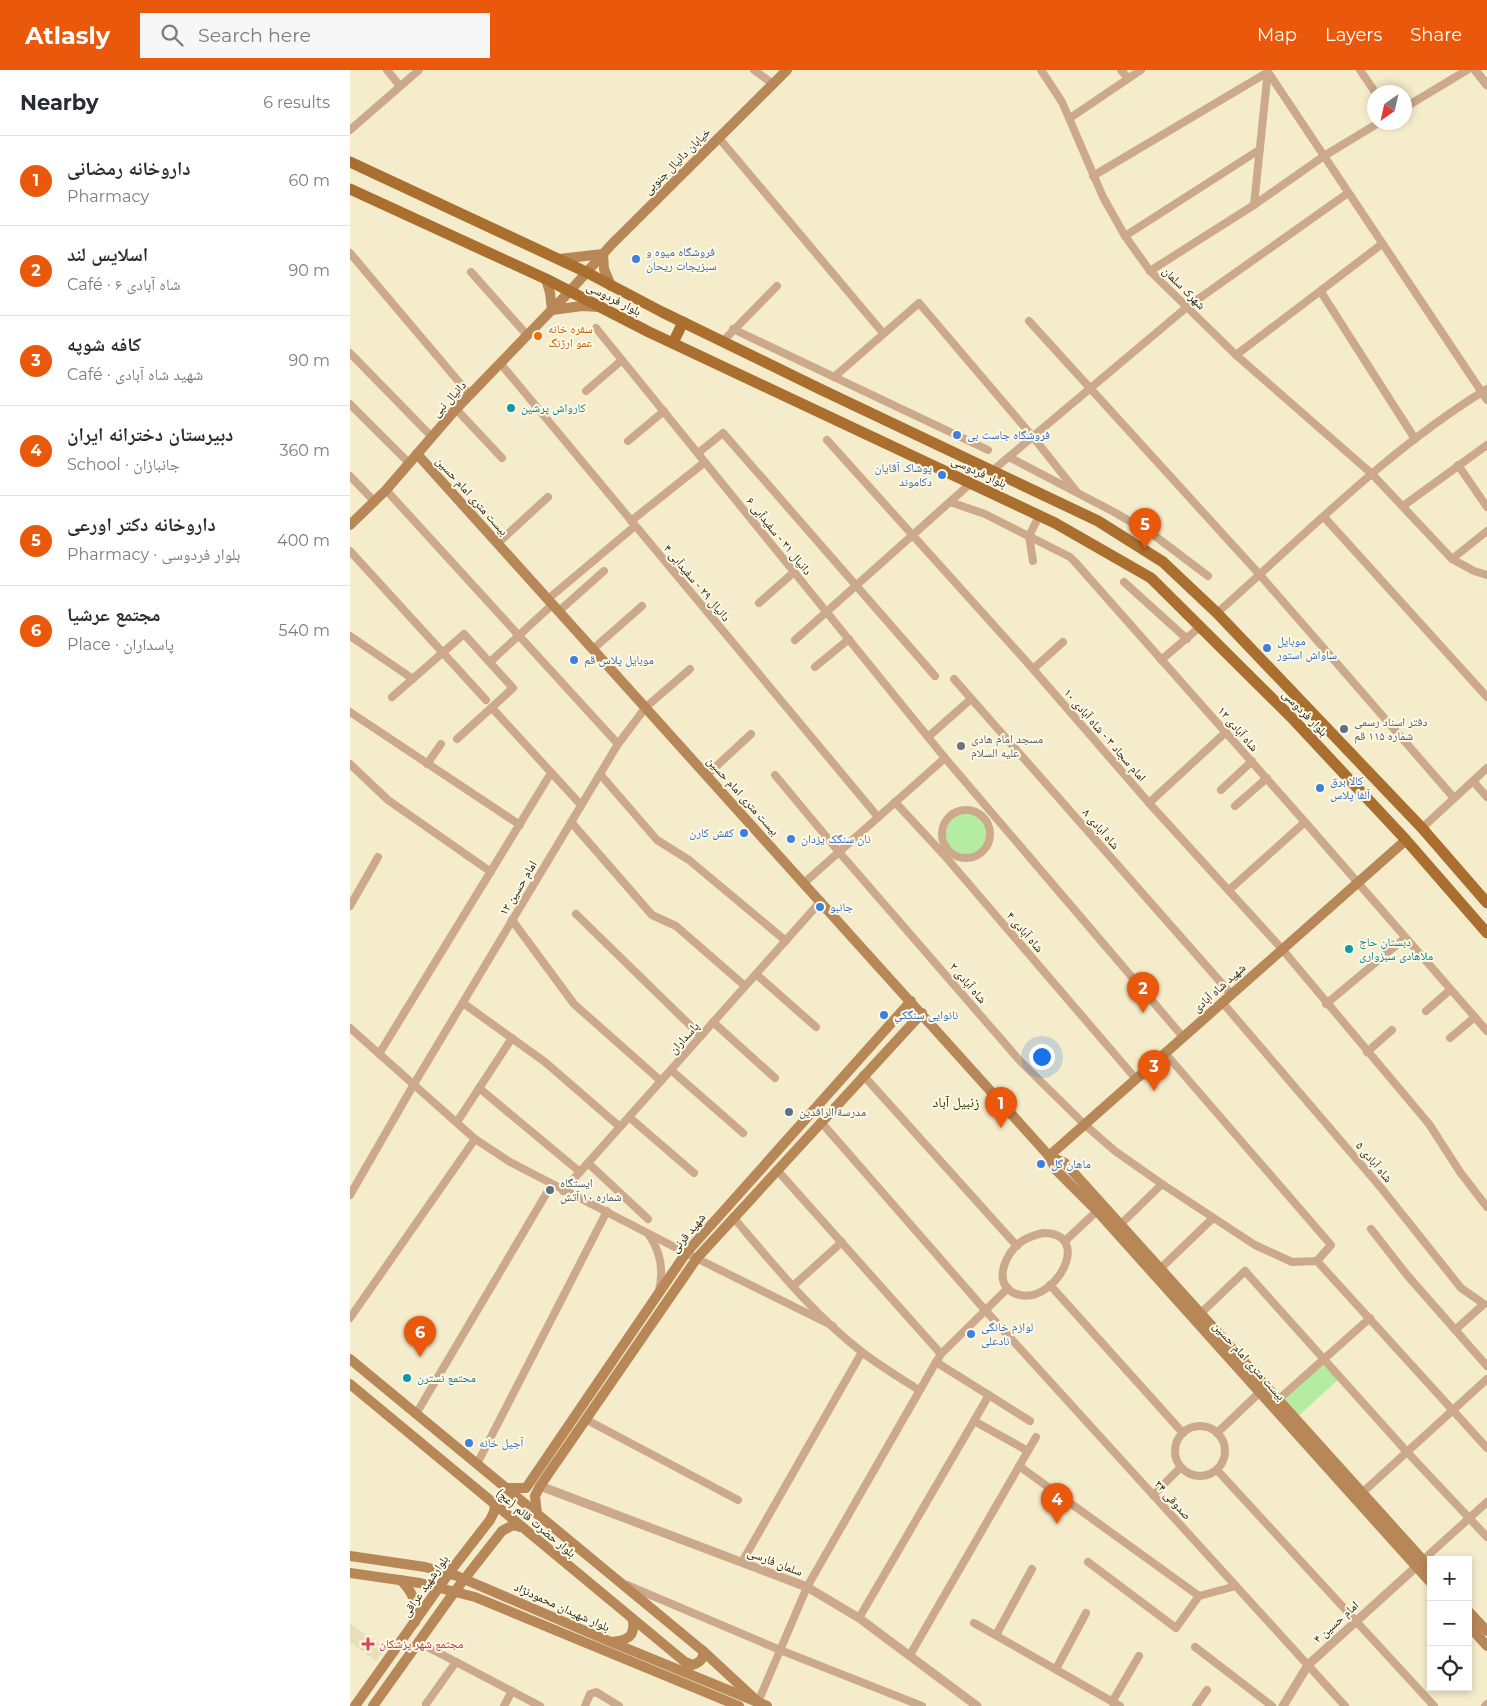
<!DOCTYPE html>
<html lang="en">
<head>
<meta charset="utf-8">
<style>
  :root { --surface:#fff; --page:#f7f7f7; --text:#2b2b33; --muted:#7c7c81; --line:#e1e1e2; --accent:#ea580c }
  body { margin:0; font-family:Montserrat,"Noto Naskh Arabic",sans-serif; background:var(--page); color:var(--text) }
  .controls { position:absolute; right:15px; bottom:15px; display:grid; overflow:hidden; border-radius:0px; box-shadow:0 2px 8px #0003 }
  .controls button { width:45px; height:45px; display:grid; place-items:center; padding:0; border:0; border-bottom:1px solid var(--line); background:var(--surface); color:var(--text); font:25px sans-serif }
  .compass { position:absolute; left:1017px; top:15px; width:45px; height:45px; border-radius:50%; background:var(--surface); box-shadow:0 2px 8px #0003; rotate:214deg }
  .you { position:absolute; left:691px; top:986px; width:18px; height:18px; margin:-12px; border:4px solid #fff; border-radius:50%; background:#1a73e8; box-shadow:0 0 0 8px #1a73e833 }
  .badge { display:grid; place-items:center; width:32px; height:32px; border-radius:50%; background:var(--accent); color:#fff; font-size:16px; font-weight:700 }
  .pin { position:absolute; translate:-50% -41px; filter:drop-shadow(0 1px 2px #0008) }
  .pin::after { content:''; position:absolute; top:26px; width:18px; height:15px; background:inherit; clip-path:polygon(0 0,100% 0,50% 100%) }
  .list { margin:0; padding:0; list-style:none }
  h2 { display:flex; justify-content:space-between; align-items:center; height:65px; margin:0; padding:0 20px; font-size:21px }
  h2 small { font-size:16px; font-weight:400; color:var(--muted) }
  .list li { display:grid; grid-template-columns:32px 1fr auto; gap:15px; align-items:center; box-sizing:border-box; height:90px; padding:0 20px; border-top:1px solid var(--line) }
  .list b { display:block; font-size:19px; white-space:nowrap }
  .list p { margin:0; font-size:16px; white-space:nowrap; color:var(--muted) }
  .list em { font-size:16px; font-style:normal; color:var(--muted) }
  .icon { flex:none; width:28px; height:28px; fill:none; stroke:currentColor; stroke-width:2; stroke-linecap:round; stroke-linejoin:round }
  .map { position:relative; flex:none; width:1137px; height:1636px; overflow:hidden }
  header { display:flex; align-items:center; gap:30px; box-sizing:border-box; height:70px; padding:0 25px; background:var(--accent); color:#fff }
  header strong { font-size:24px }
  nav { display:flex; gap:28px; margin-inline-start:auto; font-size:18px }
  .search { width:350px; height:45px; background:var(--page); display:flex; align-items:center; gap:12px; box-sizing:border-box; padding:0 18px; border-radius:0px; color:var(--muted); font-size:19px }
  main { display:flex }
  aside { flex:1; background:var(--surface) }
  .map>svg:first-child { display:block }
</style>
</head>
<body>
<header>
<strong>Atlasly</strong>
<div class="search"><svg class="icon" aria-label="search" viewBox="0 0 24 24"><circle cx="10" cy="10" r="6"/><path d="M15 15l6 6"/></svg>Search here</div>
<nav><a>Map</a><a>Layers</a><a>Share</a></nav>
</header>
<main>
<aside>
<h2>Nearby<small>6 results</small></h2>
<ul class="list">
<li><span class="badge">1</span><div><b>داروخانه رمضانی</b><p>Pharmacy</p></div><em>60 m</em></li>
<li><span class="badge">2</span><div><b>اسلایس لند</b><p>Café · شاه آبادی ۶</p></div><em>90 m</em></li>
<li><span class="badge">3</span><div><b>کافه شوپه</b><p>Café · شهید شاه آبادی</p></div><em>90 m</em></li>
<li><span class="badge">4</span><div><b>دبیرستان دخترانه ایران</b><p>School · جانبازان</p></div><em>360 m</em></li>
<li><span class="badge">5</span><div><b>داروخانه دکتر اورعی</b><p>Pharmacy · بلوار فردوسی</p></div><em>400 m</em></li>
<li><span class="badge">6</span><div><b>مجتمع عرشیا</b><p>Place · پاسداران</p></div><em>540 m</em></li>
</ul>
</aside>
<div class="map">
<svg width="1137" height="1636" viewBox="0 0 1137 1636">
  <rect width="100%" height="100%" fill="#f4eccb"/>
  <!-- built -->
  <path fill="#e9dfb6" d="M0,1554L36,1578L26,1591L0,1572Z"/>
  <!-- park -->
  <g fill="#b4eca1">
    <circle cx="617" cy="764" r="21"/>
    <path d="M974,1290L990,1308L946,1348L929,1329Z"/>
  </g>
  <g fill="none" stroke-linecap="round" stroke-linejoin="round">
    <!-- minor -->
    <g stroke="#cba98a" stroke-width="8">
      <path d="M37,0L50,16"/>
      <path d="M404,0L423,14"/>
      <path d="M691,0L712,32L753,127L775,166L800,201L886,285L1022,404L1102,489L1124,501L1137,505"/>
      <path d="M771,0L778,8"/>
      <path d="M1010,0L1025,22"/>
      <path d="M1054,38L1117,0"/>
      <path d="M720,48L791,0"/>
      <path d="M0,60L69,0"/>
      <path d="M368,67L533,263"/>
      <path d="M743,106L918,2L1137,330"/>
      <path d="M904,135L918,0"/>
      <path d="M775,166L909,80"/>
      <path d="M0,183L120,325"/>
      <path d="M800,201L904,135L974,86L1030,52"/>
      <path d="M121,202L177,265"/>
      <path d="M971,222L1065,369"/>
      <path d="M679,251L910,505L1104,728"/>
      <path d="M246,258L595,688L833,967"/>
      <path d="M383,259L638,380"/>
      <path d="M373,271L427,216"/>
      <path d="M0,283L82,367"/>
      <path d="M886,285L1032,174"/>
      <path d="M150,293L528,747"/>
      <path d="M484,307L569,233L683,367L726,421"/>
      <path d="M236,321L272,290"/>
      <path d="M0,334L59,393"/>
      <path d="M106,339L152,388"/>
      <path d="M477,370L683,599L799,733L932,879L1079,1054L1110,1102L1137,1137"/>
      <path d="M278,371L314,341"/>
      <path d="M348,383L373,363L585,606"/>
      <path d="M659,387L764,442L805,466L858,506"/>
      <path d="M1108,395L1137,437"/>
      <path d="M642,401L837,237L998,123"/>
      <path d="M0,406L25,432"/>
      <path d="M36,420L268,674"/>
      <path d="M600,432L635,444L720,487L725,492L955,752L1137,961"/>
      <path d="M1053,436L1137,375"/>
      <path d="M974,447L1137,627"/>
      <path d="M281,451L355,392"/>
      <path d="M148,473L198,427"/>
      <path d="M0,481L136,630"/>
      <path d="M1102,489L1137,461"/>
      <path d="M683,491L679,466L689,446"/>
      <path d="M774,512L837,569"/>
      <path d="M198,529L285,456"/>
      <path d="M409,533L444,502"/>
      <path d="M209,541L254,501"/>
      <path d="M867,543C954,466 1037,380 1137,319"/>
      <path d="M0,566L63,609"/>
      <path d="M445,570L621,413"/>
      <path d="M243,579L292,536"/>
      <path d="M811,590L851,556"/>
      <path d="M140,592L203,534"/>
      <path d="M465,597L499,569"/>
      <path d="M683,599L713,572"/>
      <path d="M604,609L881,924"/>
      <path d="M42,627L114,564L163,618L107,669"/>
      <path d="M142,638L231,735"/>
      <path d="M0,642L170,755"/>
      <path d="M578,667L621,629"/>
      <path d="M0,694L38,730L141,802"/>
      <path d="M77,694L91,674"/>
      <path d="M250,704L307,770L339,790L436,871"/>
      <path d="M357,705L401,664"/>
      <path d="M425,705L489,782L670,991L734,1054L765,1081L812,1114L905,1175L942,1192L967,1191"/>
      <path d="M1123,711L1137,727"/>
      <path d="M871,720L902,691"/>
      <path d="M545,732L594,785L786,1009"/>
      <path d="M799,733L876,662"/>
      <path d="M885,736L917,708"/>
      <circle cx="616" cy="764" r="24"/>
      <path d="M221,752L302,845L326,856L395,916"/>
      <path d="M1072,758L1137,698"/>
      <path d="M454,813L595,688"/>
      <path d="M879,820L955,752"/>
      <path d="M0,836L28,787"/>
      <path d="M226,844L351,966"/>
      <path d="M162,850L224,934L311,1011"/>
      <path d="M406,904L466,957"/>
      <path d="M872,932L1032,1119L1111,1218L1134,1234L1105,1260"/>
      <path d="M113,933L195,992L270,1057"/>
      <path d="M976,934L1055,868"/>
      <path d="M1076,941L1100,920"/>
      <path d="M363,952L425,1008"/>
      <path d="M0,958L125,1069L160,1092L336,1183L483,1256"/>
      <path d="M1100,968L1125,947"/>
      <path d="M1017,982L1042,960"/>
      <path d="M815,983L981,1175L967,1191"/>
      <path d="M29,984L201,703"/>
      <path d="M321,1000L393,1063"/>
      <path d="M513,1005L667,1176"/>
      <path d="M129,1018L230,1102"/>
      <path d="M279,1047L344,1103"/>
      <path d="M107,1052L162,968"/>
      <path d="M471,1052L635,1240L995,1636"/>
      <path d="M238,1093L298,1149"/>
      <path d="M427,1100L591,1284"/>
      <path d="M213,1121L471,831"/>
      <path d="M0,1125L64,1014L268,674L296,637L340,599"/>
      <path d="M383,1147C423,1194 463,1244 512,1282C530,1296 550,1308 569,1320"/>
      <path d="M771,1154L812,1114"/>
      <path d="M1021,1159L1057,1205L1137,1296"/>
      <path d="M693,1163C744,1163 706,1233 670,1225C643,1219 652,1190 666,1176C673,1169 684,1165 693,1163Z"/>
      <path d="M299,1165C310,1181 314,1200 309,1220"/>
      <path d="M715,1171L747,1141"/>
      <path d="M967,1191L1137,1378"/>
      <path d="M811,1198L863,1148"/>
      <path d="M700,1215L833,1363"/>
      <path d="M443,1216L492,1172"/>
      <path d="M851,1243L895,1201L1057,1382L1137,1467"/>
      <path d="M0,1248L125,1069"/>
      <path d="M586,1292L680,1351"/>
      <path d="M929,1329L1020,1248"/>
      <path d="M66,1344L202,1114"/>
      <path d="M235,1349L388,1430"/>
      <path d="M624,1351L678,1381"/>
      <circle cx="850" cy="1381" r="25"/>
      <path d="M867,1363L910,1322"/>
      <path d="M127,1394L257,1141"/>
      <path d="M669,1396L849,1526L886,1516"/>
      <path d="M867,1400L1084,1636"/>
      <path d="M1013,1422L1137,1309"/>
      <path d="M803,1425L831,1397"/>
      <path d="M1073,1490L1137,1432"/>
      <path d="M392,1492L512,1282"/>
      <path d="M738,1492L826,1558L849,1526"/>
      <path d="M277,1515L430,1580L572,1636"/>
      <path d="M509,1548L639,1325"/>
      <path d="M624,1553L770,1636"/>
      <path d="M646,1565L682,1499"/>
      <path d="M68,1572L190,1636"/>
      <path d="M845,1577L922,1636"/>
      <path d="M560,1585L686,1367"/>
      <path d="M706,1599L736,1543"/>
      <path d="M408,1632L457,1517L586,1292L591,1284L658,1218"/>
      <path d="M762,1632L789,1586"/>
      <path d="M76,1634L106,1592"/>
      <path d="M154,1636L162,1621"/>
      <path d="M235,1636L240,1624L246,1622L269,1636"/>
      <path d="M846,1636L857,1620"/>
      <path d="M1135,1636L1137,1634"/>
    </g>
    <!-- tertiary -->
    <g stroke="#cba98a" stroke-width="9">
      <path d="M1125,0L1137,15"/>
      <path d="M190,1416L457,1517L509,1548L627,1636"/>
      <path d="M933,1636L958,1595L1066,1497"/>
    </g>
    <!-- secondary -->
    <g stroke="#b88758" stroke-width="10">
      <path d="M209,189L253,184L254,199L261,216"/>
      <path d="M196,209L200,223L202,240L232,236L249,237"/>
      <path d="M67,384L699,1086L706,1100L747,1141L1081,1513"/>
      <path d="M0,455L36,420L106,339L219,222L261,175L437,0"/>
      <path d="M699,1086L715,1093L1081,1499"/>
      <path d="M699,1086L1056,770"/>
      <path d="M0,1289L353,1581L408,1632"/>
      <path d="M0,1314L335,1592L343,1595C350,1592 354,1589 353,1581"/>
      <path d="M156,1418H176L336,1183L561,931"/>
      <path d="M187,1444L185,1426L190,1416L347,1188L572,943"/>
      <path d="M0,1486L75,1497L107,1506L261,1572L417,1636"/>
      <path d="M0,1503L70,1513L125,1527L389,1636"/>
      <path d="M51,1510C64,1524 67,1533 65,1552"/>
      <path d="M1118,1541L1137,1561"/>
      <path d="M1118,1555L1137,1576"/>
      <path d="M262,1572C278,1570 285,1567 283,1550"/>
      <path d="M5,1636L99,1503L140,1450L144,1442L145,1435"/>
      <path d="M23,1636L105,1521L152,1461L163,1455L170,1457"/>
    </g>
    <!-- primary -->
    <g stroke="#aa6e2e" stroke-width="11">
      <path d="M0,92L236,202L312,242L470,319L748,451L813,492L867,543L1072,758L1137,833"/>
      <path d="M0,119L196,209L299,262L705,453L801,508L941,647L1056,770L1137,863"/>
      <path d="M323,273L333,252"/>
    </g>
  </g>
  <!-- markers -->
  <g fill="#3f7fe0" stroke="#fef9e5" stroke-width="2">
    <circle cx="286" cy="189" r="5"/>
    <circle cx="607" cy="365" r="5"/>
    <circle cx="592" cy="405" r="5"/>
    <circle cx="917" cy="578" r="5"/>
    <circle cx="224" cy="590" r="5"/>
    <circle cx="970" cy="718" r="5"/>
    <circle cx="394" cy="763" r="5"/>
    <circle cx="441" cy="769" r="5"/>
    <circle cx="470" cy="837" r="5"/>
    <circle cx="534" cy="945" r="5"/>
    <circle cx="691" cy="1094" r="5"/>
    <circle cx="621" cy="1264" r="5"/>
    <circle cx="119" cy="1373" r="5"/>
  </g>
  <circle fill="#e8710a" stroke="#fef9e5" stroke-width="2" cx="188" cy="266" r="5"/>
  <g fill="#0f9aa8" stroke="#fef9e5" stroke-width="2">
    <circle cx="161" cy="338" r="5"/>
    <circle cx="999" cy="879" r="5"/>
    <circle cx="57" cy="1308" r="5"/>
  </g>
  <g fill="#5c6f8a" stroke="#fef9e5" stroke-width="2">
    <circle cx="994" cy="659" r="5"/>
    <circle cx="439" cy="1042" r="5"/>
    <circle cx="200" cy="1120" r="5"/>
  </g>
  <circle fill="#6b7280" stroke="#fef9e5" stroke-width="2" cx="611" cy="676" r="5"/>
  <path fill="#e0444e" stroke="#fef9e5" stroke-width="2" d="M15.5 1566.5h5v5h5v5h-5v5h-5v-5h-5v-5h5z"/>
  <g text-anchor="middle" stroke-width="4" stroke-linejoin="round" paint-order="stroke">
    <!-- street labels -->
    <g font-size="12" fill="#1c190d" stroke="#fef9e5">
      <text transform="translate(327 91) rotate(-45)" y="4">خیابان دانیال جنوبی</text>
      <text transform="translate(834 218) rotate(45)" y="4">شهرک سلمان</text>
      <text transform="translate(264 229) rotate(27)" y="4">بلوار فردوسی</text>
      <text transform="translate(99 329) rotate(-47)" y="4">دانیال نبی</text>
      <text transform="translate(629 402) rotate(25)" y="4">بلوار فردوسی</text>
      <text transform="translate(122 426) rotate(48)" y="4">بیست متری امام حسین</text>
      <text transform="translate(429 466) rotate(51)" y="4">دانیال ۳۱ - سفیدآبی ۶</text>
      <text transform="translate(347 513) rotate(50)" y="4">دانیال ۲۹ - سفیدآبی ۴</text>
      <text transform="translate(955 643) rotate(46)" y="4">بلوار فردوسی</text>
      <text transform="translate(888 659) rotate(49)" y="4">شاه آبادی ۱۲</text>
      <text transform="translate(755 665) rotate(49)" y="4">امام سجاد ۳ - شاه آبادی ۱۰</text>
      <text transform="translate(393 726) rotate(48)" y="4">بیست متری امام حسین</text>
      <text transform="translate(751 759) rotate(49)" y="4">شاه آبادی ۸</text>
      <text transform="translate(168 818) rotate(-59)" y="4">امام حسین ۱۲</text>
      <text transform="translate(675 862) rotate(49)" y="4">شاه آبادی ۴</text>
      <text transform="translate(618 913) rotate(49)" y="4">شاه آبادی ۲</text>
      <text transform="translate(869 918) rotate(-42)" y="4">شهید شاه آبادی</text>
      <text transform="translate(334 968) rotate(-48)" y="4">پاسداران</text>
      <text transform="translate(1024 1092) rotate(50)" y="4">شاه آبادی ۵</text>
      <text transform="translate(338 1163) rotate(-50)" y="4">شهید قرنی</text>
      <text transform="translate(899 1291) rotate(48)" y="4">بیست متری امام حسین</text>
      <text transform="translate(823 1430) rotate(48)" y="4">صدوقی ۳۴</text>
      <text transform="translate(186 1453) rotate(40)" y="4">بلوار حضرت قائم (عج)</text>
      <text transform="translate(425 1492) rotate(21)" y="4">سلمان فارسی</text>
      <text transform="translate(75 1516) rotate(-55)" y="4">بلوارشهید عراقی</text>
      <text transform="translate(212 1537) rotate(24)" y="4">بلوار شهیدان محمودنژاد</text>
      <text transform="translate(986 1552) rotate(-42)" y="4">امام حسین ۴</text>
    </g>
    <!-- shop labels -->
    <g font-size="12" fill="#366cbe" stroke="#fef9e5" text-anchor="start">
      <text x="296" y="186">فروشگاه میوه و<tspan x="296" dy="14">سبزیجات ریحان</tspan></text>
      <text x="617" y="369">فروشگاه جاست بی</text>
      <text x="582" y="402" text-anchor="end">پوشاک آقایان<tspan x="582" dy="14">دکاموند</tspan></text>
      <text x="927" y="575">موبایل<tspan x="927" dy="14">ساواش استور</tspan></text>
      <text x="234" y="594">موبایل پلاس قم</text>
      <text x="980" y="715">کالا برق<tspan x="980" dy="14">آلفا پلاس</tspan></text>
      <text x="384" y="767" text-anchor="end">کفش کارن</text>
      <text x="451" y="773">نان سنگک یزدان</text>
      <text x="480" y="841">جانبو</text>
      <text x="544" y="949">نانوایی سنگکیِ</text>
      <text x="701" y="1098">ماهان گل</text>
      <text x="631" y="1261">لوازم خانگی<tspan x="631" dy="14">نادعلی</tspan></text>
      <text x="129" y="1377">آجیل خانه</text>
    </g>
    <!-- food labels -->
    <g font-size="12" fill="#c56008" stroke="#fef9e5" text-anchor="start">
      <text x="198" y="263">سفره خانه<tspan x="198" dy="14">عمو ارژنگ</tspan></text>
    </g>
    <!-- culture labels -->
    <g font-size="12" fill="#0d838f" stroke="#fef9e5" text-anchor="start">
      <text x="171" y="342">کارواش پرشین</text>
      <text x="1009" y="876">دبستان حاج<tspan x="1009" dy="14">ملاهادی سبزواری</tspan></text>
      <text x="67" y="1312">محتمع نسترن</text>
    </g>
    <!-- service labels -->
    <g font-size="12" fill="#4e5e75" stroke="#fef9e5" text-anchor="start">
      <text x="1004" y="656">دفتر اسناد رسمی<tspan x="1004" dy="14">شماره ۱۱۵ قم</tspan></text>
      <text x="449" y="1046">مدرسة الرافدین</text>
      <text x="210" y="1117">ایستگاه<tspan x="210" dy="14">شماره ۱۰ آتش</tspan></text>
    </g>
    <!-- worship labels -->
    <g font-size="12" fill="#5b616d" stroke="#fef9e5" text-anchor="start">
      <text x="621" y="673">مسجد امام هادی<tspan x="621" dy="14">علیه السلام</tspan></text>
    </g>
    <!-- health labels -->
    <g font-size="12" fill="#be3a42" stroke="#fef9e5" text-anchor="start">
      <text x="29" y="1578">مجتمع شهر پزشکان</text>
    </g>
    <!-- neighbourhood labels -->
    <g font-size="14" fill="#2a3d06" stroke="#fef9e5">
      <text x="606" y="1037">زنبیل آباد</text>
    </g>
  </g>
</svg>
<div class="controls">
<button>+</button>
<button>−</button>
<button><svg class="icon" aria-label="locate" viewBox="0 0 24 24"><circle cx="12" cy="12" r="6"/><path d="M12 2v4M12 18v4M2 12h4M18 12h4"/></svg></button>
</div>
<svg class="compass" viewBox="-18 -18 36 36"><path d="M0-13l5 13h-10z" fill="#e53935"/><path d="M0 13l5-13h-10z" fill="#7c7c81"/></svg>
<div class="you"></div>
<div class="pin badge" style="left:651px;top:1058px">1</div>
<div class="pin badge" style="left:793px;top:943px">2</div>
<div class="pin badge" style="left:804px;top:1021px">3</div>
<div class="pin badge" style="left:707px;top:1454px">4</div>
<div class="pin badge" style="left:795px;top:479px">5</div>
<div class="pin badge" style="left:70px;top:1287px">6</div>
</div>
</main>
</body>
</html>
